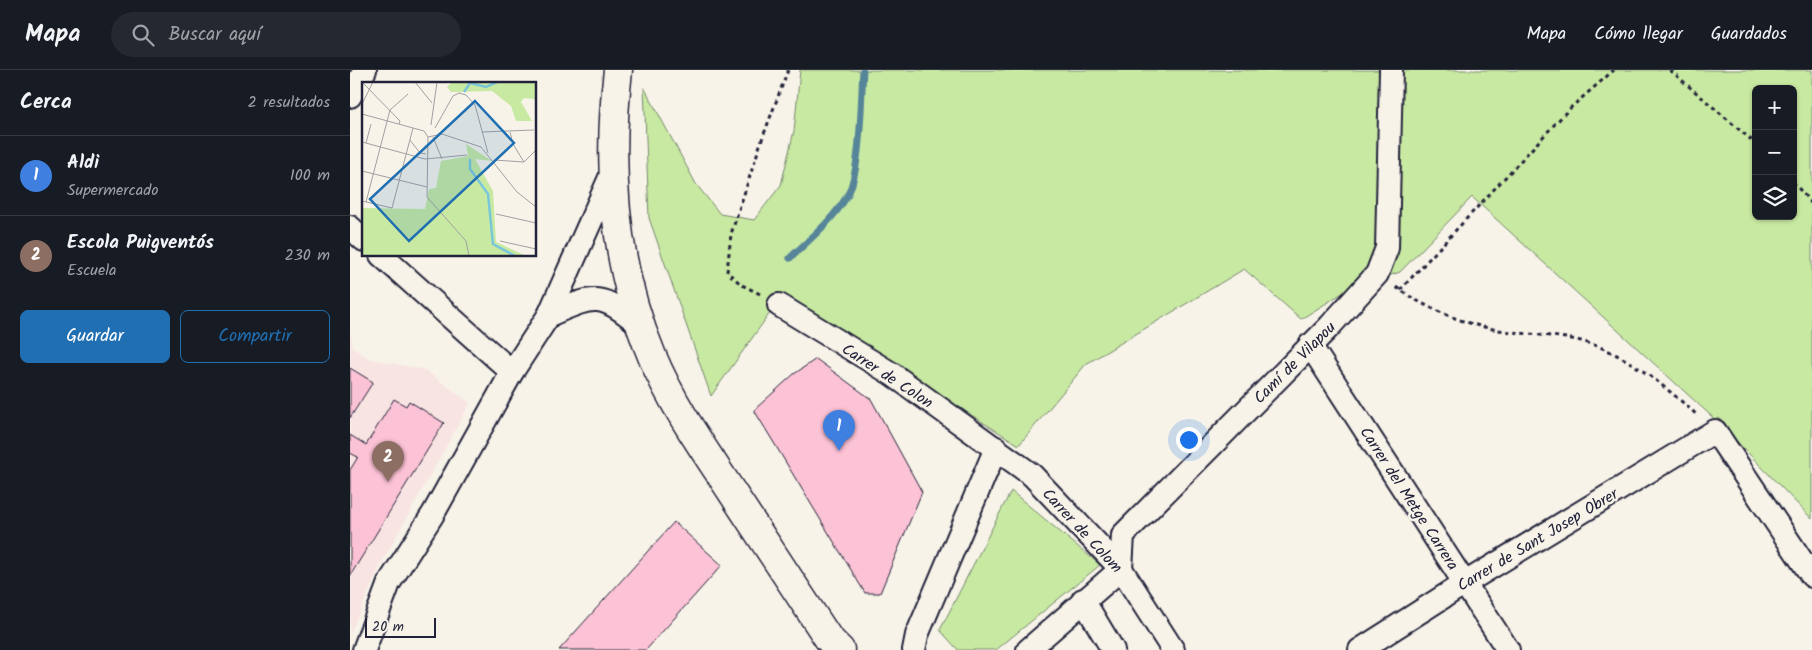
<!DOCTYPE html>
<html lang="es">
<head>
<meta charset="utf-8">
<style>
  :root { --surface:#171b24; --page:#242831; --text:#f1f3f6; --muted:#9ea1a6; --line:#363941; --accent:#1f6fb2 }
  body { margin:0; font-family:Kalam,sans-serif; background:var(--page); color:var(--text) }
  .controls { position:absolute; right:15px; top:15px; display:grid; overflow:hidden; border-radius:8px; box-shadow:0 1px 4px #0004 }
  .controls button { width:45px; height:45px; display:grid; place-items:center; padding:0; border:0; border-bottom:1px solid var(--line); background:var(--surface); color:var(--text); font:25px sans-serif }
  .scale { position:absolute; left:15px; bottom:12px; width:71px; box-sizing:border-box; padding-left:5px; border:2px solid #22223b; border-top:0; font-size:14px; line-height:18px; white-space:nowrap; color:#22223b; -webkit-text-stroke:4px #f7f3e8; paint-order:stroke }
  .you { position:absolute; left:838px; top:369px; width:18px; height:18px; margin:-12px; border:4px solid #fff; border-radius:50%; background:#1a73e8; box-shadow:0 0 0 8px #1a73e833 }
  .badge { display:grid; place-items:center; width:32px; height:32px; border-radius:50%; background:var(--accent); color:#fff; font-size:16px; font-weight:700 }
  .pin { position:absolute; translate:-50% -41px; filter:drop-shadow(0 1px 2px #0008) }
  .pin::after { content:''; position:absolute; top:26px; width:18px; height:15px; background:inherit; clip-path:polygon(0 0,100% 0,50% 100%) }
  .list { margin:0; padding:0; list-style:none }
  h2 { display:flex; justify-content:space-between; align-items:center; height:65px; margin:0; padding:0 20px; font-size:21px }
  h2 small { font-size:16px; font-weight:400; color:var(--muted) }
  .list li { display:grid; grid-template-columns:32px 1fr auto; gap:15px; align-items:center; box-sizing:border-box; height:80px; padding:0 20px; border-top:1px solid var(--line) }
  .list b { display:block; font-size:19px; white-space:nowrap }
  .list p { margin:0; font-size:16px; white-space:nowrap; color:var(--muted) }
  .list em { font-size:16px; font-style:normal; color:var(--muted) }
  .actions { display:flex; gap:10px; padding:15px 20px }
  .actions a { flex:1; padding:11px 0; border:1px solid var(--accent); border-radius:8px; text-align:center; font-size:18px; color:var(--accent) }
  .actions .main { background:var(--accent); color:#fff }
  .icon { flex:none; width:28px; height:28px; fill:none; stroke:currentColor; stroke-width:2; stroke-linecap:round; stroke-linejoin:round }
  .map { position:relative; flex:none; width:1462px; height:580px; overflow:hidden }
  header { display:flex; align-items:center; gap:30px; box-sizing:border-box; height:70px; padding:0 25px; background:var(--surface); border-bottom:1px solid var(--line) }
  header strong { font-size:24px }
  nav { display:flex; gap:28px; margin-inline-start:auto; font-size:18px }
  .search { width:350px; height:45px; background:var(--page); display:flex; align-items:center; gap:12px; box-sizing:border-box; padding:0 18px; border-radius:28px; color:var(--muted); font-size:19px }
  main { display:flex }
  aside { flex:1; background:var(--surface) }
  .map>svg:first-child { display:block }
</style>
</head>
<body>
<header>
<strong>Mapa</strong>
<div class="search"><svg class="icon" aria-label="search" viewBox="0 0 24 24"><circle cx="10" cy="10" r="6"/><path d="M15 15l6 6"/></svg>Buscar aquí</div>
<nav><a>Mapa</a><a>Cómo llegar</a><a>Guardados</a></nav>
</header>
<main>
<aside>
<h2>Cerca<small>2 resultados</small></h2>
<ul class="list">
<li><span class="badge" style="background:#3f7fe0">1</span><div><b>Aldi</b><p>Supermercado</p></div><em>100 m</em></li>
<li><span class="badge" style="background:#8d6e63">2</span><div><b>Escola Puigventós</b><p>Escuela</p></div><em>230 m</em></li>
</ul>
<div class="actions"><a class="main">Guardar</a><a>Compartir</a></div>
</aside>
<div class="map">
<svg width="1462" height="580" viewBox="0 0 1462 580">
  <rect width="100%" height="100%" fill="#f7f3e8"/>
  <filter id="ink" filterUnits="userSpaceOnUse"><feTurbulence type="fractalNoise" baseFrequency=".02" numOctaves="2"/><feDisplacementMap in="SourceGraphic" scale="10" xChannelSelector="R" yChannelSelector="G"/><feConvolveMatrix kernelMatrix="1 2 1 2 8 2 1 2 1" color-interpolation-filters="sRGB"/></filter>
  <g filter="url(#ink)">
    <!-- built -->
    <path fill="#f8e4e2" d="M0,259L3,278L20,289L75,300L120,333L32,492L0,564Z"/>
    <!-- green -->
    <g fill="#c8e9a1" stroke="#75866e" fill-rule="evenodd">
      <path d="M450,0H1462V449L1370,354L1122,127L1050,202L999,219L951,249L894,199L736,294L669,375L432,226L361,326L299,148L294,17L346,114L370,144L404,150L431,115L444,61ZM1406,19H1443V146H1406Z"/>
      <path d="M661,421L750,495L646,580H608L590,560Z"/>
    </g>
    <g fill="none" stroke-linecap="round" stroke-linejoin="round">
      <!-- stream -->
      <path stroke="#57859a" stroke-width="7" d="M440,188C460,169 483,150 497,126C511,103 511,29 513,0"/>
    </g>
    <!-- building -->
    <g fill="#fcc2d5" stroke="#22223b">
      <path d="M466,289L521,329L572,422L530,523H515L404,340L444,304Z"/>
      <path d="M0,298L23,312L0,348Z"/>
      <path d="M44,329L56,336L59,331L94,353L0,506V400L8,387L0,383V365L16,375Z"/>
      <path d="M324,452L372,495L296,580H209Z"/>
    </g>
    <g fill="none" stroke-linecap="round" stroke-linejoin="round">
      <defs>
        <g id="minor">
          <path d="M0,26L15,0"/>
          <path d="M0,157L14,170"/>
          <path d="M31,185L162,302"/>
          <path d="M429,235L542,304L682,405L771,499L823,580"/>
          <path d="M199,245C246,225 249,222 289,254"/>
          <path d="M960,275L1158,580"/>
          <path d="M733,530L763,580"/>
          <path d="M14,580L39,513L83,444L162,302L199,245L263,101"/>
          <path d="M564,580L567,565L646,378"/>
          <path d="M678,580L771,499L773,465L979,257L1027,204L1037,178L1041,0"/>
          <path d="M1010,580L1115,513L1365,361L1462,506"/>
        </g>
        <path id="tertiary" d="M268,0C257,96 264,196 302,286C320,329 346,368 372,407C407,461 443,514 478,568L490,580"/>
      </defs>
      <!-- minor casing -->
      <use href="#minor" stroke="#22223b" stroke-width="26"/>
      <!-- tertiary casing -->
      <use href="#tertiary" stroke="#22223b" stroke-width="31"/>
      <!-- path -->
      <g stroke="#22223b" stroke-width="3" stroke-dasharray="4 4" stroke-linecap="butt">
        <path d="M1320,0L1406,74"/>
        <path d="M1443,112L1462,134"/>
        <path d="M1046,217C1076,239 1118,256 1155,261C1180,265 1207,265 1231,271C1275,282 1313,315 1347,345"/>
        <path d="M1050,220L1218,40L1264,0"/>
        <path d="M410,224L392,215L377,202L381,164L411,72L438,0"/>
      </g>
      <!-- minor -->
      <use href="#minor" stroke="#f7f3e8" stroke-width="22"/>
      <!-- tertiary -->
      <use href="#tertiary" stroke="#f7f3e8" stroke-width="28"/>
    </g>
  </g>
  <g text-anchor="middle" stroke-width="5" stroke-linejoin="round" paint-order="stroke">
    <!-- street labels -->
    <g font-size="16" fill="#22223b" stroke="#f7f3e8">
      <text transform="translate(944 292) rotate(-45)" y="6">Camí de Vilapou</text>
      <text transform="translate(538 305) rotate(33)" y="6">Carrer de Colon</text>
      <text transform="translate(1060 428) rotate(57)" y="6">Carrer del Metge Carrera</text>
      <text transform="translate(733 460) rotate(47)" y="6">Carrer de Colom</text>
      <text transform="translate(1187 469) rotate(-31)" y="6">Carrer de Sant Josep Obrer</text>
    </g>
  </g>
  <!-- overview -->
  <g transform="translate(12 12)">
    <rect width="174" height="174" fill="#f7f3e8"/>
    <path d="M90,0H174V21L172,17L162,16L159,20L170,39H154L149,24L130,9L89,10L85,5ZM104,62L130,79L113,77L131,109L134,160L164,174H0V126L63,127L67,107L74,106L79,79L106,74Z" fill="#c8e9a1"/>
    <path fill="none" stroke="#7ac7d9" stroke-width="2.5" d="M102,10L108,1L124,5L135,0M108,77V87L126,112L131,162L153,174"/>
    <path fill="none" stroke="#a29fa3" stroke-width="1" d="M0,0L38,39L37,42M53,0L70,21M0,22L11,0M0,32L62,49M69,43L75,0M73,46L91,14L97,11L104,13L113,23L126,71M62,49L66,55L80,52L119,65L155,110L174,125M120,50L172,48M148,50L151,62L162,80M66,55L65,115L104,159L107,174M71,55L80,77M48,58L58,71L64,72M0,60L63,77L105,73M4,61L9,42M132,78L162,80L174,68M0,89L65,105M0,119L30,126L51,46M4,120L28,28L46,12M134,132L174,141M138,159L174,167"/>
    <path fill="#1f6fb2" fill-opacity="0.15" stroke="#1f6fb2" stroke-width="2.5" d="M113,19L152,61L47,159L8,117Z"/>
    <rect width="174" height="174" fill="none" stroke="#22223b" stroke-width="2.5"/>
  </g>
</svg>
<div class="controls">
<button>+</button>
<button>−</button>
<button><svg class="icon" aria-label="layers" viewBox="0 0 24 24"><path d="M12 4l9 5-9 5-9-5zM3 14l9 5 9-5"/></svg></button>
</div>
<div class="scale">20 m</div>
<div class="you"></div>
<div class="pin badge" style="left:489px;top:381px;background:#3f7fe0">1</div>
<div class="pin badge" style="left:38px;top:412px;background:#8d6e63">2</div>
</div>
</main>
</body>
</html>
